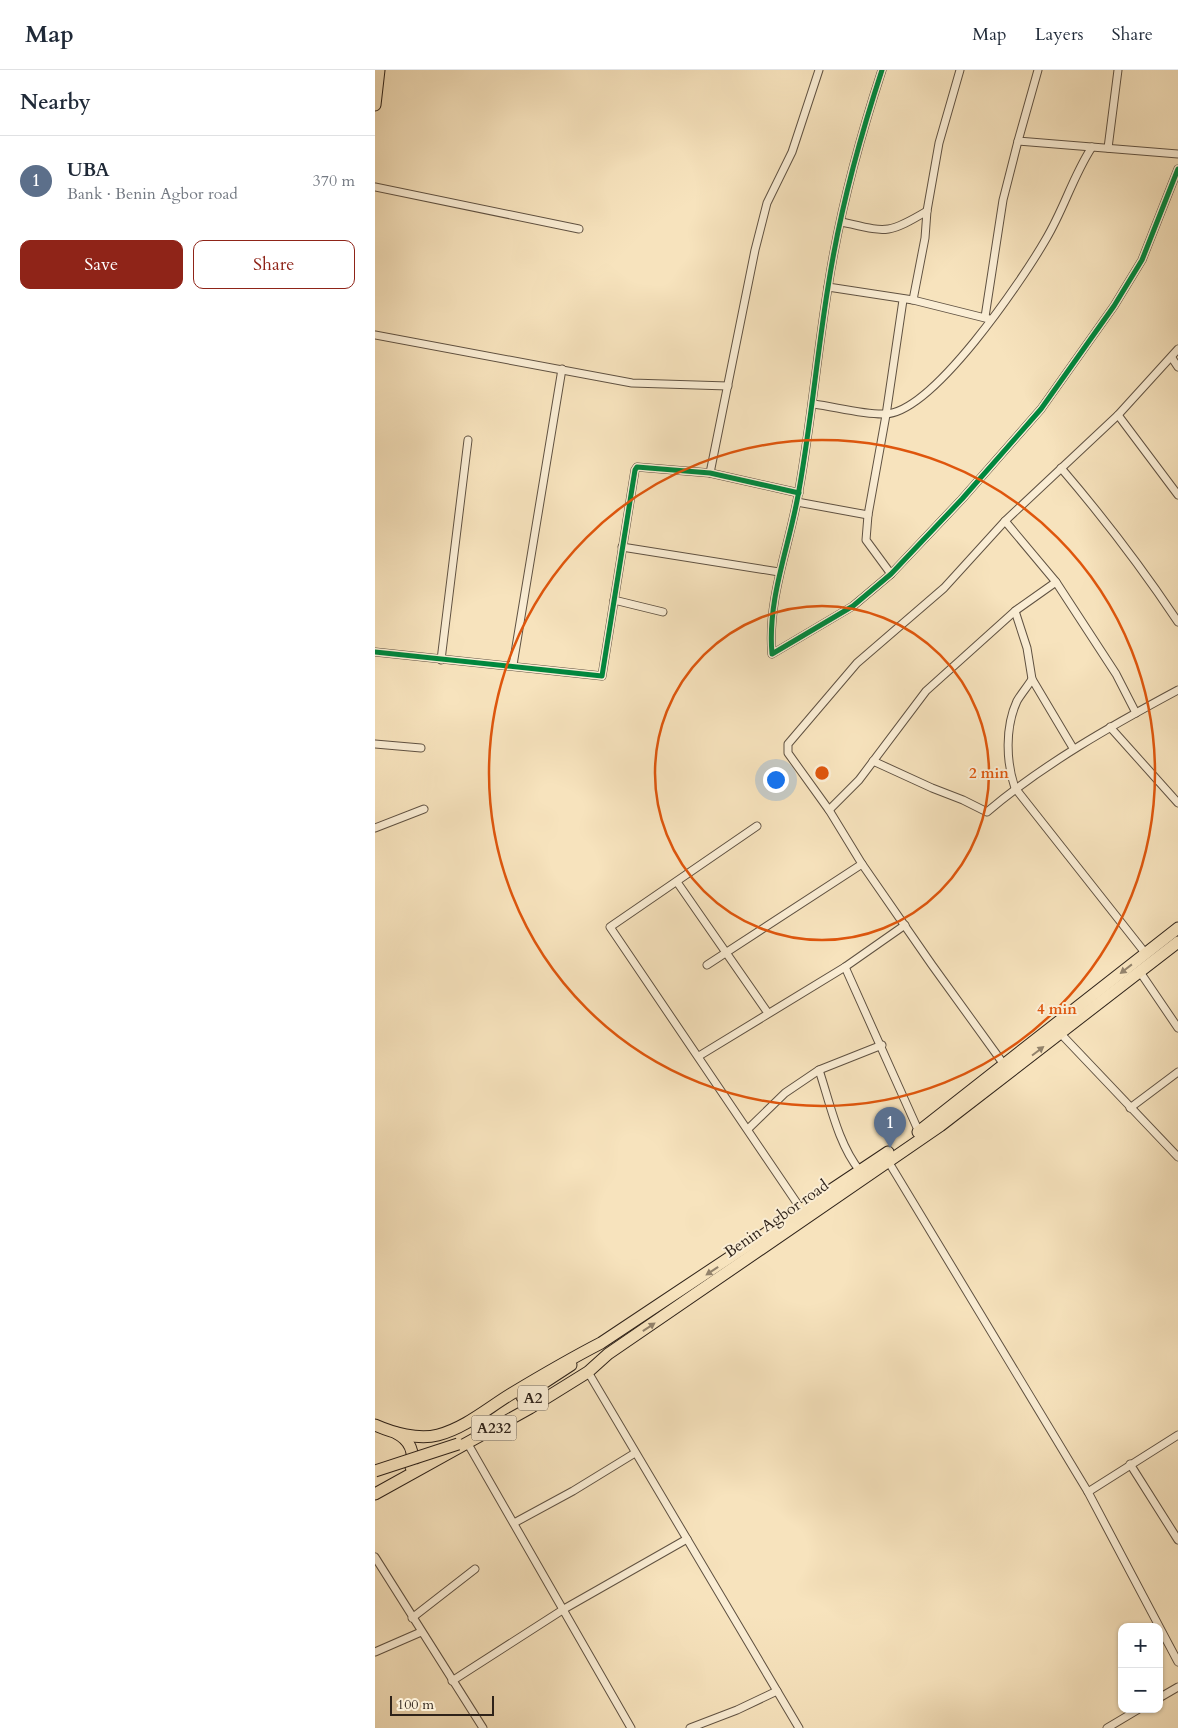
<!DOCTYPE html>
<html lang="en">
<head>
<meta charset="utf-8">
<style>
  :root { --surface:#fff; --page:#f2f2f3; --text:#1f2937; --muted:#747a83; --line:#e0e1e3; --accent:#8f2418 }
  body { margin:0; font-family:Cardo,serif; background:var(--page); color:var(--text) }
  .controls { position:absolute; right:15px; bottom:15px; display:grid; overflow:hidden; border-radius:10px; box-shadow:0 1px 4px #0004 }
  .controls button { width:45px; height:45px; display:grid; place-items:center; padding:0; border:0; border-bottom:1px solid var(--line); background:var(--surface); color:var(--text); font:25px sans-serif }
  .scale { position:absolute; left:15px; bottom:12px; width:104px; box-sizing:border-box; padding-left:5px; border:2px solid #2e2219; border-top:0; font-size:14px; line-height:18px; white-space:nowrap; color:#2e2219; -webkit-text-stroke:4px #faedd4; paint-order:stroke }
  .you { position:absolute; left:400px; top:709px; width:18px; height:18px; margin:-12px; border:4px solid #fff; border-radius:50%; background:#1a73e8; box-shadow:0 0 0 8px #1a73e833 }
  .badge { display:grid; place-items:center; width:32px; height:32px; border-radius:50%; background:var(--accent); color:#fff; font-size:16px; font-weight:700 }
  .pin { position:absolute; translate:-50% -41px; filter:drop-shadow(0 1px 2px #0008) }
  .pin::after { content:''; position:absolute; top:26px; width:18px; height:15px; background:inherit; clip-path:polygon(0 0,100% 0,50% 100%) }
  .list { margin:0; padding:0; list-style:none }
  h2 { display:flex; justify-content:space-between; align-items:center; height:65px; margin:0; padding:0 20px; font-size:21px }
  h2 small { font-size:16px; font-weight:400; color:var(--muted) }
  .list li { display:grid; grid-template-columns:32px 1fr auto; gap:15px; align-items:center; box-sizing:border-box; height:90px; padding:0 20px; border-top:1px solid var(--line) }
  .list b { display:block; font-size:19px; white-space:nowrap }
  .list p { margin:0; font-size:16px; white-space:nowrap; color:var(--muted) }
  .list em { font-size:16px; font-style:normal; color:var(--muted) }
  .actions { display:flex; gap:10px; padding:15px 20px }
  .actions a { flex:1; padding:11px 0; border:1px solid var(--accent); border-radius:10px; text-align:center; font-size:18px; color:var(--accent) }
  .actions .main { background:var(--accent); color:#fff }
  .map { position:relative; flex:none; width:803px; height:1658px; overflow:hidden }
  header { display:flex; align-items:center; gap:30px; box-sizing:border-box; height:70px; padding:0 25px; background:var(--surface); border-bottom:1px solid var(--line) }
  header strong { font-size:24px }
  nav { display:flex; gap:28px; margin-inline-start:auto; font-size:18px }
  main { display:flex }
  aside { flex:1; background:var(--surface) }
  .map>svg:first-child { display:block }
</style>
</head>
<body>
<header>
<strong>Map</strong>
<nav><a>Map</a><a>Layers</a><a>Share</a></nav>
</header>
<main>
<aside>
<h2>Nearby<small></small></h2>
<ul class="list">
<li><span class="badge" style="background:#5c6f8a">1</span><div><b>UBA</b><p>Bank · Benin Agbor road</p></div><em>370 m</em></li>
</ul>
<div class="actions"><a class="main">Save</a><a>Share</a></div>
</aside>
<div class="map">
<svg width="803" height="1658" viewBox="0 0 803 1658">
  <rect width="100%" height="100%" fill="#f7e3bd"/>
  <filter id="stains"><feTurbulence type="fractalNoise" baseFrequency=".004" numOctaves="4"/><feColorMatrix values="0 0 0 0 .2 0 0 0 0 .09 0 0 0 0 .02 0 0 0 .5 -.17"/></filter>
  <radialGradient id="worn" r=".72"><stop offset=".6" stop-color="#630" stop-opacity="0"/><stop offset="1" stop-color="#630" stop-opacity=".3"/></radialGradient>
  <g fill="none" stroke-linecap="round" stroke-linejoin="round">
    <defs>
      <g id="minor">
        <path d="M507,0C484,70 464,145 453,217C442,285 436,353 424,420C415,475 392,528 397,584L478,536L516,504L587,429L666,339L739,236L767,190L803,99"/>
        <path d="M663,0L643,71L803,84"/>
        <path d="M733,78L743,0"/>
        <path d="M0,117L204,159"/>
        <path d="M467,152C511,162 512,165 552,141"/>
        <path d="M453,217L538,230L614,249"/>
        <path d="M538,230L550,168L552,141L564,73L585,0"/>
        <path d="M610,247L628,130L643,71"/>
        <path d="M0,265L257,313L353,316"/>
        <path d="M797,288L803,297"/>
        <path d="M439,334C461,337 489,345 510,344C558,343 648,209 671,169C689,139 698,106 717,77"/>
        <path d="M743,345L803,425"/>
        <path d="M686,398C728,447 767,498 803,552"/>
        <path d="M335,403L380,180L392,133L417,82L444,0"/>
        <path d="M422,432L493,445"/>
        <path d="M630,451L681,512L741,604L761,643"/>
        <path d="M247,477L404,502"/>
        <path d="M516,504L491,470L493,445L511,345L528,230"/>
        <path d="M239,530L288,542"/>
        <path d="M640,541L652,578L657,609L698,678"/>
        <path d="M0,582L227,606L260,400L262,397L335,403L424,423"/>
        <path d="M66,590L93,370"/>
        <path d="M138,595L187,299"/>
        <path d="M657,609C653,616 646,624 642,631C630,657 631,692 640,718L771,884"/>
        <path d="M735,657L803,733"/>
        <path d="M0,674L46,678"/>
        <path d="M498,691L557,718L588,730L612,742C670,693 736,656 803,620"/>
        <path d="M454,740L484,710L551,621L640,541L681,512"/>
        <path d="M382,756L235,857L428,1142"/>
        <path d="M0,758L49,739"/>
        <path d="M302,812L393,943"/>
        <path d="M332,895L487,794"/>
        <path d="M470,897L544,1062"/>
        <path d="M765,902L803,958"/>
        <path d="M686,964L803,1087"/>
        <path d="M324,986L470,897L530,855"/>
        <path d="M630,996L557,895L487,794L454,740L413,683V674L482,593L569,518L630,451L743,345L803,279"/>
        <path d="M444,1000C455,1033 463,1074 485,1101"/>
        <path d="M755,1038L803,1002"/>
        <path d="M373,1059L410,1023L444,1000L507,975"/>
        <path d="M513,1091L713,1422L803,1592"/>
        <path d="M213,1302L424,1658"/>
        <path d="M93,1374L256,1658"/>
        <path d="M755,1394L803,1470"/>
        <path d="M713,1422L803,1365"/>
        <path d="M139,1453L198,1421L260,1383"/>
        <path d="M0,1487L108,1658"/>
        <path d="M37,1548L100,1499"/>
        <path d="M0,1582L46,1562"/>
        <path d="M77,1611L189,1539L312,1469"/>
        <path d="M784,1628L803,1617"/>
        <path d="M315,1658L362,1640L402,1621"/>
        <path d="M732,1658L764,1639"/>
      </g>
      <g id="trunk">
        <path d="M0,35L4,0"/>
        <path d="M543,1062L803,858"/>
        <path d="M147,1327L196,1295"/>
        <path d="M0,1355C18,1363 43,1370 63,1365C90,1358 113,1338 136,1324C166,1306 195,1289 226,1273L513,1082"/>
        <path d="M21,1363C35,1370 40,1382 36,1397"/>
        <path d="M0,1424L155,1338L213,1302L233,1284L565,1056L803,872"/>
      </g>
    </defs>
    <!-- minor casing -->
    <use href="#minor" stroke="#605242" stroke-width="9"/>
    <!-- trunk casing -->
    <use href="#trunk" stroke="#2e2219" stroke-width="13"/>
    <!-- minor -->
    <use href="#minor" stroke="#faedd4" stroke-width="7"/>
    <!-- trunk -->
    <use href="#trunk" stroke="#f7e3bd" stroke-width="11"/>
    <defs>
      <path id="trunk-bridge" d="M0,1401L83,1374"/>
    </defs>
    <!-- trunk-bridge casing -->
    <use href="#trunk-bridge" stroke="#2e2219" stroke-width="13" stroke-linecap="butt"/>
    <!-- trunk-bridge -->
    <use href="#trunk-bridge" stroke="#f7e3bd" stroke-width="11"/>
    <defs>
      <g id="cycleway">
        <path d="M507,0C484,70 464,145 453,217C442,285 436,353 424,420C415,475 392,528 397,584L478,536L516,504L587,429L666,339L739,236L767,190L803,99"/>
        <path d="M0,582L227,606L260,400L262,397L335,403L424,423"/>
      </g>
    </defs>
    <!-- cycleway casing -->
    <use href="#cycleway" stroke="#faedd4" stroke-width="8"/>
    <!-- cycleway -->
    <use href="#cycleway" stroke="#00873e" stroke-width="5"/>
  </g>
  <!-- one-way arrows -->
  <defs><path id="oneway-solid" d="M-6-.8H1V-3.2L6.5 0L1 3.2V.8H-6Z" transform="scale(1.25)"/></defs>
  <g fill="#92826b">
    <use href="#oneway-solid" transform="translate(751 899) rotate(142)"/>
    <use href="#oneway-solid" transform="translate(663 981) rotate(-37)"/>
    <use href="#oneway-solid" transform="translate(337 1201) rotate(146)"/>
    <use href="#oneway-solid" transform="translate(274 1257) rotate(-34)"/>
  </g>
  <!-- distance rings -->
  <g fill="none" stroke="#df560d" stroke-width="2.5">
    <circle cx="447" cy="703" r="167"/>
    <circle cx="447" cy="703" r="333"/>
  </g>
  <g text-anchor="middle" stroke-width="4" stroke-linejoin="round" paint-order="stroke">
    <!-- shield labels -->
    <g fill="#faedd4" stroke="#6b5f51" stroke-width="1">
      <rect x="143" y="1315.5" width="30" height="25" rx="4"/>
      <rect x="96.5" y="1345.5" width="45" height="25" rx="4"/>
    </g>
    <g font-size="15" font-weight="bold" fill="#2e2219">
      <text x="158" y="1333">A2</text>
      <text x="119" y="1363">A232</text>
    </g>
    <!-- street labels -->
    <g font-size="16" fill="#2e2219" stroke="#faedd4">
      <text transform="translate(401 1148) rotate(-35)" y="6">Benin Agbor road</text>
    </g>
  </g>
  <circle cx="447" cy="703" r="8" fill="#df560d" stroke="#faedd4" stroke-width="2.5"/>
  <g font-size="15" text-anchor="middle" font-weight="bold" fill="#df560d" stroke="#faedd4" stroke-width="4" stroke-linejoin="round" paint-order="stroke">
    <text x="614" y="708">2 min</text>
    <text x="682" y="944">4 min</text>
  </g>
  <rect width="100%" height="100%" filter="url(#stains)"/>
  <rect width="100%" height="100%" fill="url(#worn)"/>
</svg>
<div class="controls">
<button>+</button>
<button>−</button>
</div>
<div class="scale">100 m</div>
<div class="you"></div>
<div class="pin badge" style="left:515px;top:1078px;background:#5c6f8a">1</div>
</div>
</main>
</body>
</html>
